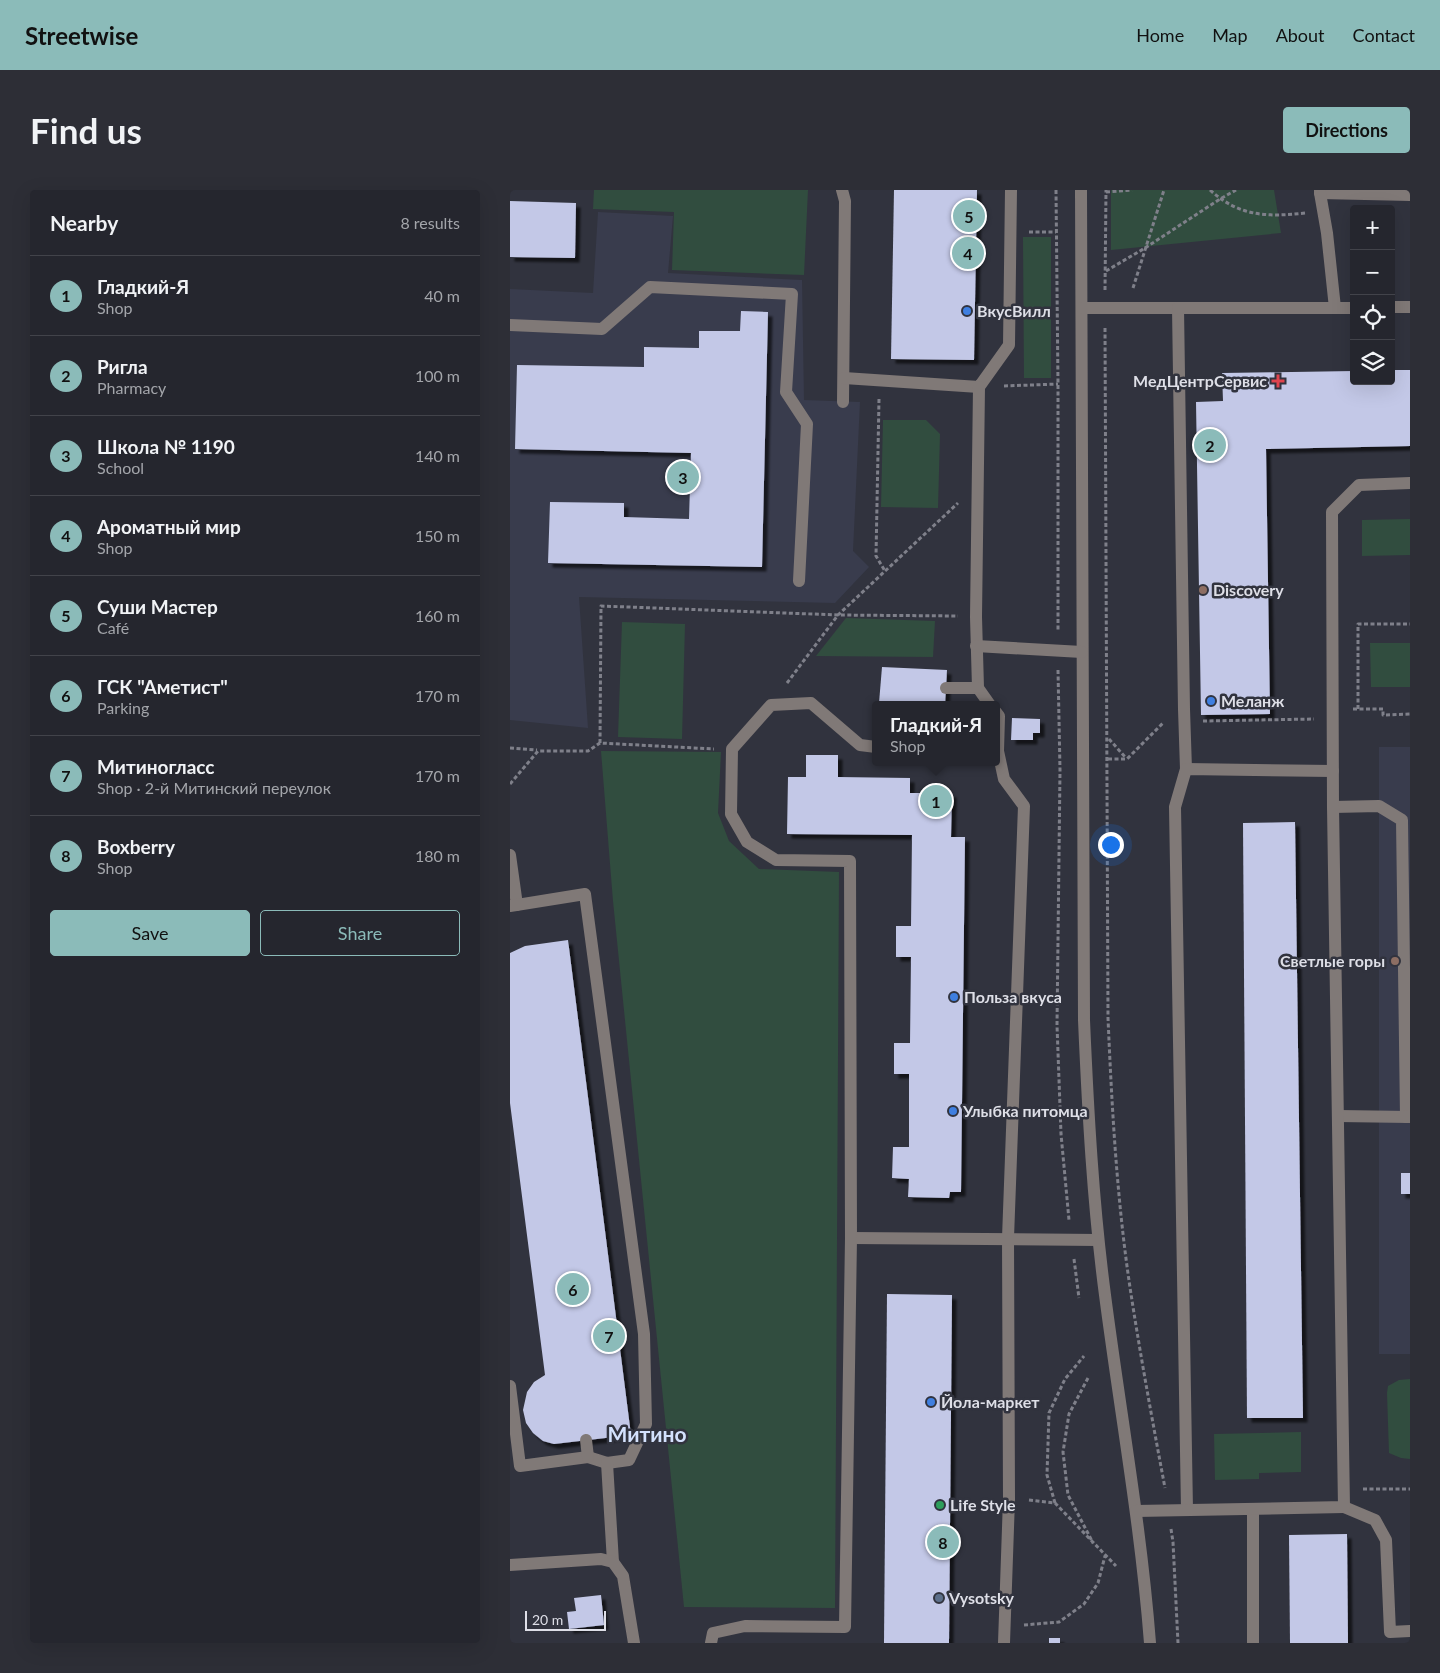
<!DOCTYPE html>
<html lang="en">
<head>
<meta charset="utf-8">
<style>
  :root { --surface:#25262e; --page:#2d2e36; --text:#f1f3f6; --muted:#a3a5aa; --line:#42434a; --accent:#8bbbb9 }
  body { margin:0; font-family:Lato,sans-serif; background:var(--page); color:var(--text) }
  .controls { position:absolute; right:15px; top:15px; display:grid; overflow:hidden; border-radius:5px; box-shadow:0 5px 20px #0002 }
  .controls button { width:45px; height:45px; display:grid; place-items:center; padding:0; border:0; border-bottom:1px solid var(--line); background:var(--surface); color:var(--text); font:25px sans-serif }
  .scale { position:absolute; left:15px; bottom:12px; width:81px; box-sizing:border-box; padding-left:5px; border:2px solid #dedfe7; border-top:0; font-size:14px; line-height:18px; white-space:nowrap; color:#dedfe7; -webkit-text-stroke:4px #31333e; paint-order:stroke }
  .you { position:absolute; left:600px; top:654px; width:18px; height:18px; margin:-12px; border:4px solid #fff; border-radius:50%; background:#1a73e8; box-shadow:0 0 0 8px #1a73e833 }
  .badge { display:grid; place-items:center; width:32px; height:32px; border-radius:50%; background:var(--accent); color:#111; font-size:16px; font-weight:700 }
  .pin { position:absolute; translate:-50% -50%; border:2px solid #fff; box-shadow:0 1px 5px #0006 }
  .popup { position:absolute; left:362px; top:511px; width:128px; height:65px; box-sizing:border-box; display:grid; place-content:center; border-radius:5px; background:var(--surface); filter:drop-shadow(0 1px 4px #0005); font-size:16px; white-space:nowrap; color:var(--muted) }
  .popup b { font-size:19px; color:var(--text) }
  .popup::after { content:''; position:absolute; left:50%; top:100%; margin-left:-10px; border:10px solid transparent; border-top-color:var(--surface) }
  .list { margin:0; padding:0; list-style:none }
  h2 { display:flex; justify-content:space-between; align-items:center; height:65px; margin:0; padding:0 20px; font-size:21px }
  h2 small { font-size:16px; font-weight:400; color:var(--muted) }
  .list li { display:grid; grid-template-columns:32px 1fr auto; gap:15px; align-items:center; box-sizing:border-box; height:80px; padding:0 20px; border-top:1px solid var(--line) }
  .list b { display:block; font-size:19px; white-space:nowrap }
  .list p { margin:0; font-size:16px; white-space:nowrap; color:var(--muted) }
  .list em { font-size:16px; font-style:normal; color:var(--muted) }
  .actions { display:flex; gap:10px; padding:15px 20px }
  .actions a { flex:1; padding:11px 0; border:1px solid var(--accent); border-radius:5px; text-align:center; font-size:18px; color:var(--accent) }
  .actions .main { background:var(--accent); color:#111 }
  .icon { flex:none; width:28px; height:28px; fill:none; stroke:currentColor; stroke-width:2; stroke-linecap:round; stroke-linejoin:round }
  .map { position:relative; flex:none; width:900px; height:1453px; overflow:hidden; border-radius:5px }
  header { display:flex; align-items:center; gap:30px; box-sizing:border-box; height:70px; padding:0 25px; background:var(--accent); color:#111 }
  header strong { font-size:24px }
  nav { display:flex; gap:28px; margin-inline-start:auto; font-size:18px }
  .intro { display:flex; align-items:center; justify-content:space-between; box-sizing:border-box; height:120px; padding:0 30px }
  h1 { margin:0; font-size:35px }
  .button { padding:12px 22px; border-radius:5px; background:var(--accent); color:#111; font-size:18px; font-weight:700 }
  main { display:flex; gap:30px; padding:0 30px }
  aside { flex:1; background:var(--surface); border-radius:5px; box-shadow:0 5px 20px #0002 }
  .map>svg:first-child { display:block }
</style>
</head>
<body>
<header>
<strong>Streetwise</strong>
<nav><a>Home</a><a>Map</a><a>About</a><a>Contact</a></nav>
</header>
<div class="intro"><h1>Find us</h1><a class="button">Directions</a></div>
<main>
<aside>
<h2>Nearby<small>8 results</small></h2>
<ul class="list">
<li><span class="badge">1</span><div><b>Гладкий-Я</b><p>Shop</p></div><em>40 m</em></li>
<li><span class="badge">2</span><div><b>Ригла</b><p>Pharmacy</p></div><em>100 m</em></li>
<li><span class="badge">3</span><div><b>Школа № 1190</b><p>School</p></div><em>140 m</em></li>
<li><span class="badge">4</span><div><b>Ароматный мир</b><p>Shop</p></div><em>150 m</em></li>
<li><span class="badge">5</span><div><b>Суши Мастер</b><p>Café</p></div><em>160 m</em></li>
<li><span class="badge">6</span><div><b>ГСК &quot;Аметист&quot;</b><p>Parking</p></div><em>170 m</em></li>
<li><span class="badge">7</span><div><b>Митиногласс</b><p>Shop · 2-й Митинский переулок</p></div><em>170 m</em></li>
<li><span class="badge">8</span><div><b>Boxberry</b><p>Shop</p></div><em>180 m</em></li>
</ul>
<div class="actions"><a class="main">Save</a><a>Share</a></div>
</aside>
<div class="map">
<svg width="900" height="1453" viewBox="0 0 900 1453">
  <defs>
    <filter id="shadow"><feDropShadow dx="4.5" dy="4.5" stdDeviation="1" flood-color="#0009"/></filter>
  </defs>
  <rect width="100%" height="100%" fill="#31333e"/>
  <!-- built -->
  <g fill="#393c4d">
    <path d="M88,22L163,26L158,83L292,90L294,210L350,212L343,361L359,377L325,413L69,407L78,538L0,530V99L83,103Z"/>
    <rect x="869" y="557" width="31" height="607"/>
  </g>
  <!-- green -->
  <g fill="#314d3f">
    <path d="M84,0H298L294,85L162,80L164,22L83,19Z"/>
    <path d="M601,0H764L771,43L601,60Z"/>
    <path d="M513,47H541V188H514Z"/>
    <path d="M373,230H416L430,244L428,318L371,317Z"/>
    <path d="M900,329V365L852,366V330Z"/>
    <path d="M336,428L425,431L423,467L306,466Z"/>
    <path d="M112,432L175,434L172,549L108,547Z"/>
    <path d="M860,453H900V497H861Z"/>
    <path d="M91,561L211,562L208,623L219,651L249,679L329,682L325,1418L174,1417L103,711Z"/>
    <path d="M900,1189V1269L891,1268L879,1263L877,1203L878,1196L889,1190Z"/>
    <path d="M791,1242V1282L749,1283V1289L705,1290L704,1244Z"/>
  </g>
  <!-- building -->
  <g fill="#c3c8e7" filter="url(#shadow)">
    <path d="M384,0H467L464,170L381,169Z"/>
    <path d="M0,11L66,13L65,68L0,67Z"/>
    <path d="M231,121L258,122L252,377L38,373L40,312L114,313V327L179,329L181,263L5,259L7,175L134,177V157L189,158V141H230Z"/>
    <path d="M881,180H900V256L756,259L760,524L691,525L686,212L713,211L712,183L844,181V191H881Z"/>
    <path d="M372,477L437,480L435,515L369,513Z"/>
    <path d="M502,528L530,529V543H523V550H501Z"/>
    <path d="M296,565H328V587L400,588V603H442L441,647H455L451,1002H440L439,1008L398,1007L399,989L382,988L383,957H399V884H384V853H400L401,767H386V736H401L402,645L277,644L278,587H296Z"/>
    <path d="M785,632L793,1228H737L733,633Z"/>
    <path d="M58,750L121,1245L44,1254L33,1251L23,1243L16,1233L13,1220L17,1202L24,1192L35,1185L0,913V763L15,756Z"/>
    <rect x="891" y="983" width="9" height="21"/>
    <path d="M377,1104L442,1105L439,1453H374Z"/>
    <path d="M837,1344L838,1453H780L779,1345Z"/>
    <path d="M91,1405L94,1435L59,1439L57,1422L66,1421L64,1408Z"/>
    <rect x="539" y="1448" width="11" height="5"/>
  </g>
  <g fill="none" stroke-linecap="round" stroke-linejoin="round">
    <!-- path -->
    <g stroke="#7f808a" stroke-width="3" stroke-dasharray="4 2.5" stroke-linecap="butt">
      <path d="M546,0L548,194V441"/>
      <path d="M700,0C730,27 757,27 795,23"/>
      <path d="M596,2L622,0"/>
      <path d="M519,42H546"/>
      <path d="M596,81L635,58L710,9L726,0"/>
      <path d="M623,98L654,0"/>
      <path d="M595,100L596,0"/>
      <path d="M595,138L598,828C602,920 607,1013 621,1104C631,1169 643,1234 655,1298"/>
      <path d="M494,196L548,194"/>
      <path d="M369,209L366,366L375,381"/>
      <path d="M548,480L550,580L547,835L551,944L559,1030"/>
      <path d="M277,493L328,425L448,313"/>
      <path d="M843,519H873V525L900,524"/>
      <path d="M848,519V434H900"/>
      <path d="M693,531L804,529"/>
      <path d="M599,549L616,568"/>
      <path d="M90,553L91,416L328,425L448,426"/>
      <path d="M0,558L27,560"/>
      <path d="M598,569H617L654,532"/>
      <path d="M0,594L28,561H78L90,553L204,559"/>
      <path d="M564,1069L569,1108"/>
      <path d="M578,1188L559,1224L553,1262L558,1305L583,1353"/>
      <path d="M853,1299H900"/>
      <path d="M519,1310L545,1313L606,1376"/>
      <path d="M545,1313L537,1285L539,1223L555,1189L574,1166"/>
      <path d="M661,1339L663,1352L668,1453"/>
      <path d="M514,1435L549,1432L574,1414L588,1393L595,1366"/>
    </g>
    <!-- minor -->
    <g stroke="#807977" stroke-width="12">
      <path d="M332,0L335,11L333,212"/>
      <path d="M571,0L574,830C578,922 583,1014 595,1105C610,1221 631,1336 640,1453"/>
      <path d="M810,0V3L900,5"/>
      <path d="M810,3L817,43L825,118"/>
      <path d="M881,117H900"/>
      <path d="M572,118H668"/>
      <path d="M0,135L92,139L140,97L282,104L276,202L297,234L289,391"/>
      <path d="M334,188L469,197L499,155L501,0"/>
      <path d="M469,197L466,427L468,498L480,515"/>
      <path d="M466,456L572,462"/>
      <path d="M436,498H468"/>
      <path d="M486,522L489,526L488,561"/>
      <path d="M486,561H488L494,589L514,616L498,1048L499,1309L494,1453"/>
      <path d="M676,579L674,519L668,118H844"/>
      <path d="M823,617L869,616L892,630L896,927"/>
      <path d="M0,665L7,715"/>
      <path d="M0,716L75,704L134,1144L136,1234L119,1270L97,1273L78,1267L10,1276L0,1196"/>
      <path d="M828,926L900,927"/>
      <path d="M341,1048L588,1050"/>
      <path d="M76,1250L78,1267"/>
      <path d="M97,1273L103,1372"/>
      <path d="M834,1317L865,1330L876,1350L880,1442L900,1441"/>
      <path d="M743,1319V1453"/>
      <path d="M677,1320L665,617L676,579L823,581"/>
      <path d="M626,1321L834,1317L823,617L822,322L849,295L900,293"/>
      <path d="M0,1375L91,1369L103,1372L113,1386L124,1453"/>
      <path d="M201,1453L203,1443L235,1436L335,1437L341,1048L340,671L266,670L237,652L221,624L222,559L261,515L301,513L350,555L366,557"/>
    </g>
  </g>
  <!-- markers -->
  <g fill="#3f7fe0" stroke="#31333e" stroke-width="2">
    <circle cx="457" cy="121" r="5"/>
    <circle cx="701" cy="511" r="5"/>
    <circle cx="444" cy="807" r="5"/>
    <circle cx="443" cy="921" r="5"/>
    <circle cx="421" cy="1212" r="5"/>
  </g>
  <path fill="#e0444e" stroke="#31333e" stroke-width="2" d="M765.5 183.5h5v5h5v5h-5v5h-5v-5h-5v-5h5z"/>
  <g fill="#8d6e63" stroke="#31333e" stroke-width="2">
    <circle cx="693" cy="400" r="5"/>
    <circle cx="885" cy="771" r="5"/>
  </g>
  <circle fill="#2e9e5b" stroke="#31333e" stroke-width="2" cx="430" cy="1315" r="5"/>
  <circle fill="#5c6f8a" stroke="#31333e" stroke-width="2" cx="429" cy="1408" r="5"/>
  <g text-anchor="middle" stroke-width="5" stroke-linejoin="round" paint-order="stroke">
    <!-- poi labels -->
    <g font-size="16" font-weight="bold" fill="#dedfe7" stroke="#31333e" text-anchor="start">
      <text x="467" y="127">ВкусВилл</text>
      <text x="757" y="197" text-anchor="end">МедЦентрСервис</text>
      <text x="703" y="406">Discovery</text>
      <text x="711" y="517">Меланж</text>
      <text x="875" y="777" text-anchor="end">Светлые горы</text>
      <text x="454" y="813">Польза вкуса</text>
      <text x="453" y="927">Улыбка питомца</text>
      <text x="431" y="1218">Йола-маркет</text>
      <text x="440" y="1321">Life Style</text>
      <text x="439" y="1414">Vysotsky</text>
    </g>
    <!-- district labels -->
    <g font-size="21" font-weight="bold" fill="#d4e2fd" stroke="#31333e">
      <text x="137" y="1252">Митино</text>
    </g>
  </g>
</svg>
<div class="controls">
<button>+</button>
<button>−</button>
<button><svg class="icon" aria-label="locate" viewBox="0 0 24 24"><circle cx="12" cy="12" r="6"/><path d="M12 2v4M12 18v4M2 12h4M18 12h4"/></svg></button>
<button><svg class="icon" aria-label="layers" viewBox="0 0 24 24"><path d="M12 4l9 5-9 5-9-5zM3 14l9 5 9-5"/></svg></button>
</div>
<div class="scale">20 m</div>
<div class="you"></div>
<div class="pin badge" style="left:426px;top:611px">1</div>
<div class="popup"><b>Гладкий-Я</b>Shop</div>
<div class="pin badge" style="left:700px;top:255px">2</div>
<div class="pin badge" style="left:173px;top:287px">3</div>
<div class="pin badge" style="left:458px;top:63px">4</div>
<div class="pin badge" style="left:459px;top:26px">5</div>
<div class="pin badge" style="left:63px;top:1099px">6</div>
<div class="pin badge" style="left:99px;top:1146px">7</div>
<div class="pin badge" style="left:433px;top:1352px">8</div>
</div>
</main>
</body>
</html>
